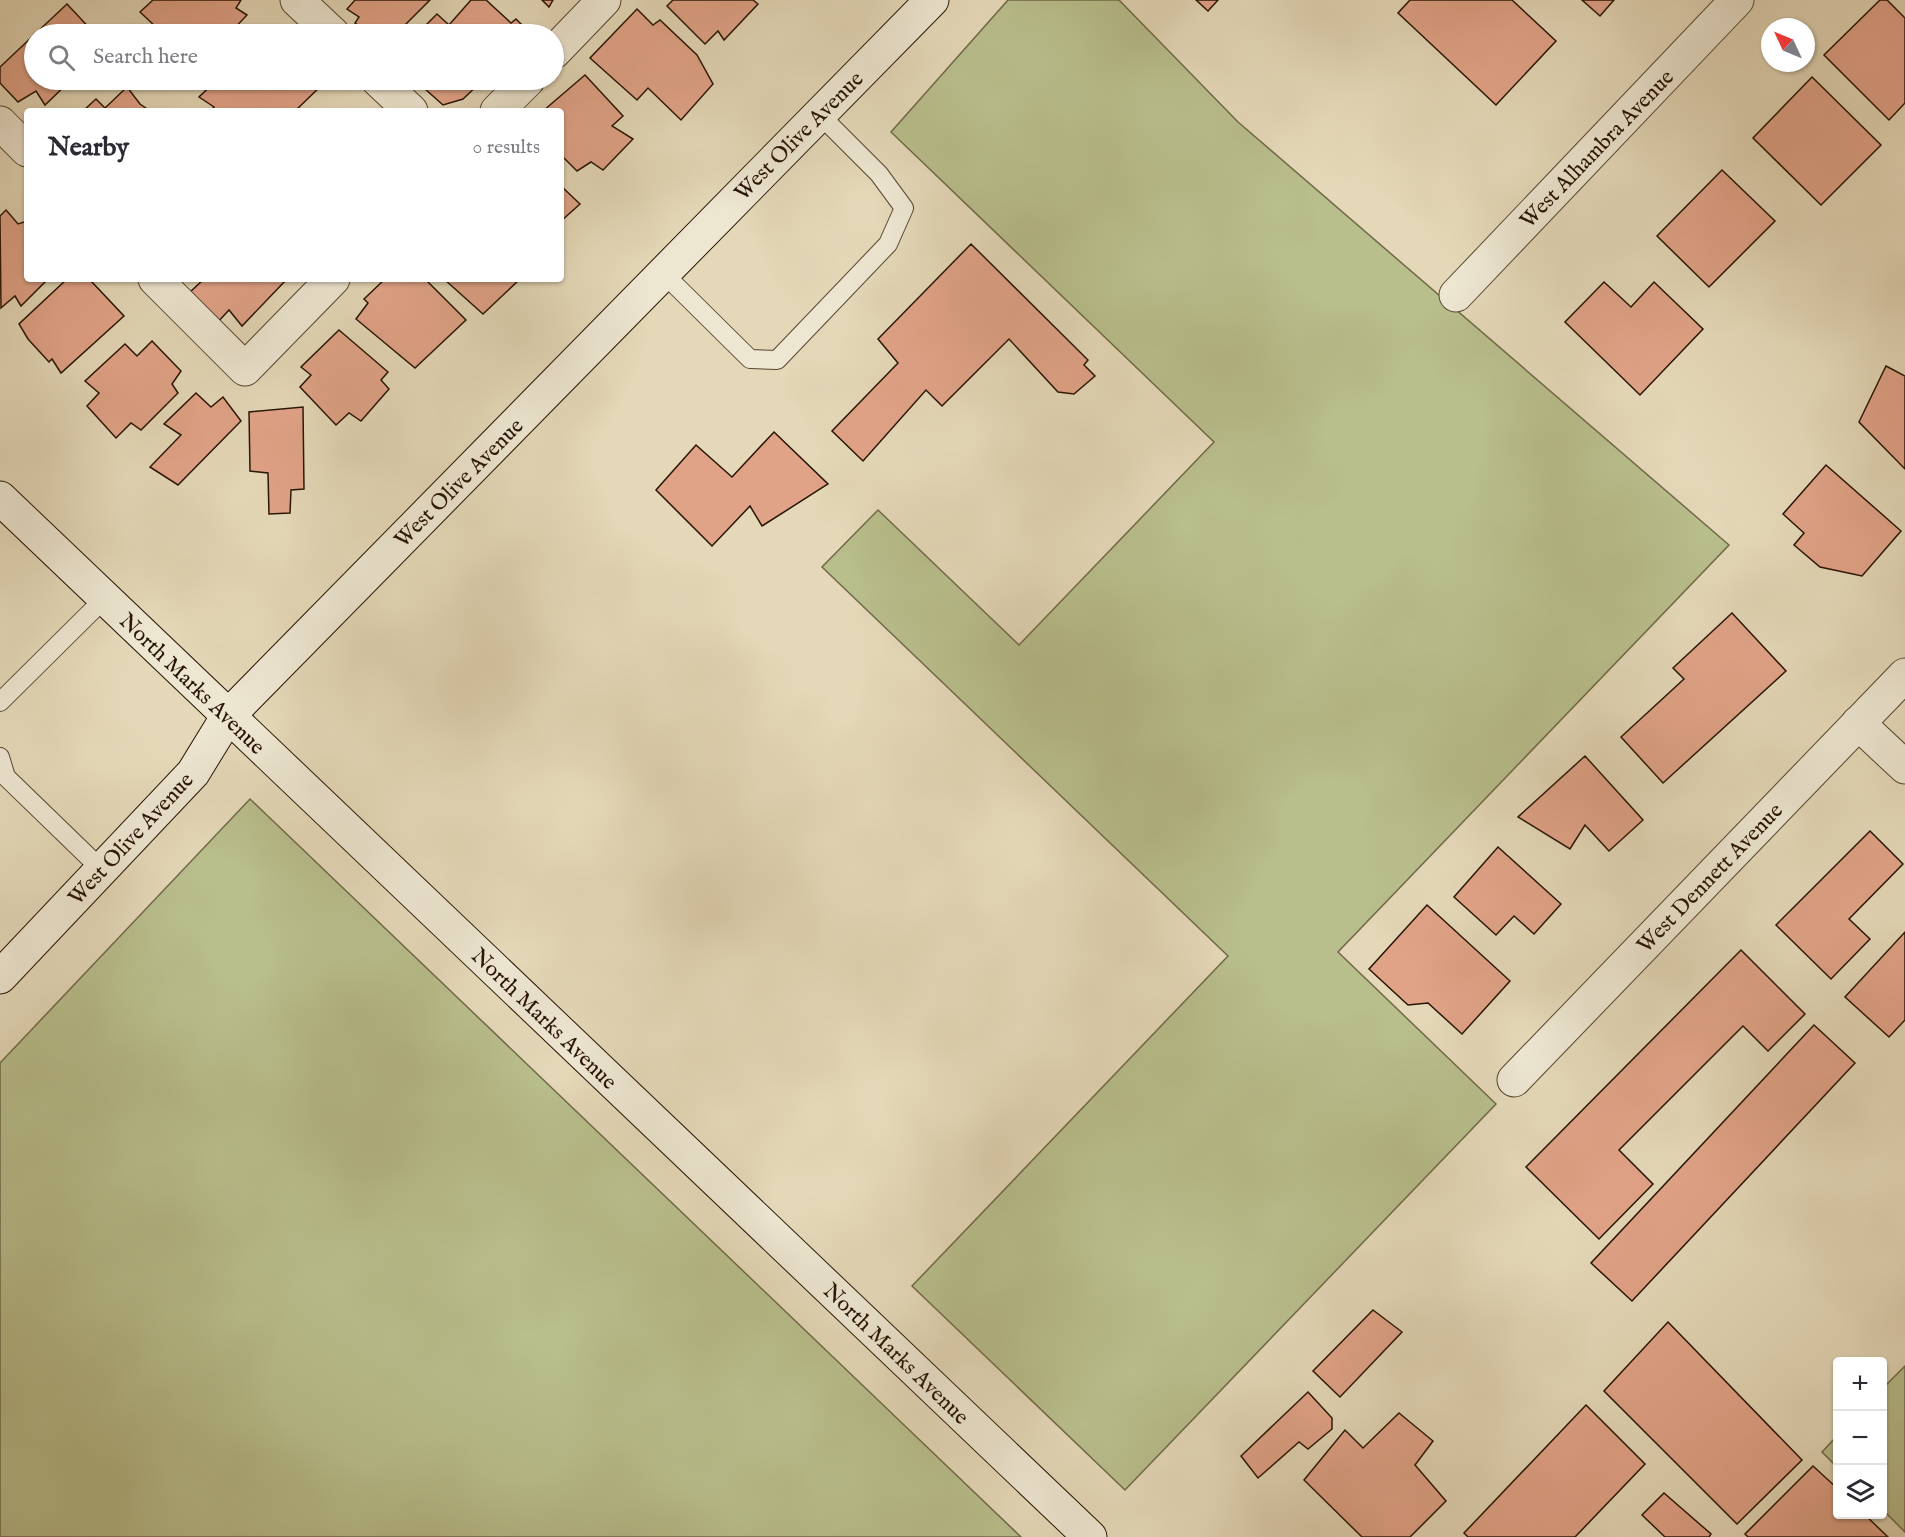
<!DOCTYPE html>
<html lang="en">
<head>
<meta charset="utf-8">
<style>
  :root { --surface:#fff; --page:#f7f7f7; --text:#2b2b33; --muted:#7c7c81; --line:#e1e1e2 }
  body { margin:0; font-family:"IM FELL English",serif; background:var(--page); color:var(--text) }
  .controls { position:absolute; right:18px; bottom:18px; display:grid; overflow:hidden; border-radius:6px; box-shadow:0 2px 4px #0004 }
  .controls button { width:54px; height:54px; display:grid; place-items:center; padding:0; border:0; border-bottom:2px solid var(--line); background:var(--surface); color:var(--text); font:30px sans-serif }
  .compass { position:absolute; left:1761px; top:18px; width:54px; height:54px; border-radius:50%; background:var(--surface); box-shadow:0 2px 4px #0004; rotate:314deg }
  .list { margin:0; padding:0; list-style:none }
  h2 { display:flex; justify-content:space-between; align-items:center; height:78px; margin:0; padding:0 24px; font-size:26px }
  h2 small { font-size:20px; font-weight:400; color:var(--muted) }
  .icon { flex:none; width:33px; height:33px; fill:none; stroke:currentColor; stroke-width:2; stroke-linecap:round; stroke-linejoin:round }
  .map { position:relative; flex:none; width:1905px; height:1537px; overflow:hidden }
  .search { position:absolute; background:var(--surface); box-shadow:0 2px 4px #0004; left:24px; top:24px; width:540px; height:66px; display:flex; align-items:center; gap:15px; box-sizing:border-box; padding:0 21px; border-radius:33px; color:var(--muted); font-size:22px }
  .panel { position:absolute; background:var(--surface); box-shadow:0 2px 4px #0004; left:24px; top:108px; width:540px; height:174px; border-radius:6px }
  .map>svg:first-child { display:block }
</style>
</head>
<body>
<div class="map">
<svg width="1905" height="1537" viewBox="0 0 1905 1537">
  <rect width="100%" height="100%" fill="#e4d8b8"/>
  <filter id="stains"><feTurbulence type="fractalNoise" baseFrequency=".00333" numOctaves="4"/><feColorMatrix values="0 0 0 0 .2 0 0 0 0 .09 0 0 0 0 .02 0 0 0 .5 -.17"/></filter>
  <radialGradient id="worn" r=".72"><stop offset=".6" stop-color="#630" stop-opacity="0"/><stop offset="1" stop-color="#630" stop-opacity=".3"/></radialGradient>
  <!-- green -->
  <g fill="#b8be8c" stroke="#706948" stroke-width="1.5">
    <path d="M1008,0H1119L1238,122L1729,545L1338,952L1496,1104L1125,1490L912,1286L1228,956L822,567L878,510L1019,645L1214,442L891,132Z"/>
    <path d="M250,799L1021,1537H0V1063Z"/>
    <path d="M1905,1366V1532L1883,1510L1882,1389Z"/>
    <path d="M1837,1436V1467L1822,1452Z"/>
  </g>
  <!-- building -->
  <g fill="#e1a388" stroke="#281403" stroke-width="1.5">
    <path d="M153,0H241L236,8L247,15L229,34H151L157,28L140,12Z"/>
    <path d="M355,0H430L396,34H386L380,27L375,34H371L355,23L359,17L347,9Z"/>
    <path d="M471,0H486L511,23L516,19L529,32L527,34H417L437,14L449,25Z"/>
    <path d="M542,0H553L549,7Z"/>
    <path d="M673,0H753L758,4L724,40L718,31L705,44L667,6Z"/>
    <path d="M1196,0H1218L1208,11Z"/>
    <path d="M1410,0H1512L1556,41L1496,105L1398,13Z"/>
    <path d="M1582,0H1614L1600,16Z"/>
    <path d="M1880,0H1887L1905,18V103L1889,120L1824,55Z"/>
    <path d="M67,4L95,34H34V80H71L45,105L36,91L18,102L0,83V67Z"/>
    <path d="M637,9L653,25L660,20L697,55L713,84L681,120L648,88L637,100L590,58Z"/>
    <path d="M585,75L623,116L612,126L633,139L603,170L591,162L577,171L561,155V111H543Z"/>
    <path d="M1812,77L1881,145L1821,205L1753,138Z"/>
    <path d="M176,80H188L183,85Z"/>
    <path d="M217,80H320L323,84L295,111H210L214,107L199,97Z"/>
    <path d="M415,80H483L463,99L443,105Z"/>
    <path d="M127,87L140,104L150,111H83L96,99L105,108Z"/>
    <path d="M1722,170L1775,221L1709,287L1657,236Z"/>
    <path d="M561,186L580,204L561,221Z"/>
    <path d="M6,210L18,224L24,222L27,225V279H48L21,306L15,296L1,308L0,216Z"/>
    <path d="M971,244L1088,360L1084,365L1095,376L1074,394L1058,392L1009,339L942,406L926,390L863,461L832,431L898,363L878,339Z"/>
    <path d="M67,279L91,281L124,316L61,373L52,359L49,362L28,339L19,324Z"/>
    <path d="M204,279H287L242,326L229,310L217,323L189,293Z"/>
    <path d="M385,279H425L466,320L415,368L356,319L368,303L364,299Z"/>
    <path d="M444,279H520L483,314Z"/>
    <path d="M1604,282L1631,307L1654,282L1703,329L1640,395L1565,322Z"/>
    <path d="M339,330L388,372L381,380L389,389L361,421L349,413L336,425L300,387L311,375L301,367Z"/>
    <path d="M152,341L181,371L172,384L178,393L141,430L131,423L116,438L87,406L99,393L85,381L125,344L137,356Z"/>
    <path d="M1886,366L1905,376V469L1859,422Z"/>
    <path d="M196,393L211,407L223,397L241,421L178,485L150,467L181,435L164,424Z"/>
    <path d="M303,407L304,489L291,490L290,513L269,514L268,473L250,471L249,412Z"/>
    <path d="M774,432L828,484L762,526L750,506L712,546L656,490L696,445L732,477Z"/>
    <path d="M1826,465L1901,531L1862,576L1820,567L1794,545L1804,533L1783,514Z"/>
    <path d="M1732,613L1786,671L1663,783L1621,737L1684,679L1673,668Z"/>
    <path d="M1585,756L1643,820L1609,851L1585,825L1570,849L1518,817Z"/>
    <path d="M1870,831L1903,864L1849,919L1870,939L1831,979L1776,925Z"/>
    <path d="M1498,847L1561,904L1534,934L1514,916L1496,935L1454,897Z"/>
    <path d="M1427,905L1510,981L1462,1034L1428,1003L1408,1005L1369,969Z"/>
    <path d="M1905,932V1020L1889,1037L1845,997Z"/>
    <path d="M1741,950L1805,1014L1768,1051L1743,1026L1619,1150L1653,1184L1599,1239L1526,1167Z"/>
    <path d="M1814,1025L1855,1063L1632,1301L1591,1263Z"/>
    <path d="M1373,1310L1402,1332L1340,1397L1313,1371Z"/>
    <path d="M1668,1322L1802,1460L1737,1524L1604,1391Z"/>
    <path d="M1308,1392L1332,1418V1429L1308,1449L1299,1442L1258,1478L1241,1456Z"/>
    <path d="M1586,1405L1645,1464L1575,1537H1468L1464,1533Z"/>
    <path d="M1399,1413L1433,1441L1415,1465L1446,1501L1410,1537H1362L1304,1480L1345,1430L1363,1448Z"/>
    <path d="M1813,1466L1838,1489V1514H1864L1888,1537H1748L1745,1534Z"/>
    <path d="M1664,1493L1711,1534L1709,1537H1665L1642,1515Z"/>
  </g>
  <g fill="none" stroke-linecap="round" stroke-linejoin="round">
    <defs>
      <g id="lane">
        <path d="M663,273L750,359L777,360L888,244L904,208L879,174L819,114"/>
        <path d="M0,702L105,598"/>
        <path d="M0,757L6,777L101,869"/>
      </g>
      <g id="street">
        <path d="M297,0L333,34"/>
        <path d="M554,52L604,0"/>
        <path d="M378,80L411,111"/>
        <path d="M497,111L528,80"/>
        <path d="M0,123L27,150"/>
        <path d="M155,279L245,369L333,279"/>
        <path d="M1456,295L1737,0"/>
        <path d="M1858,723L1905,767"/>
        <path d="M1514,1080L1905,675"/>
      </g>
      <g id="secondary">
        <path d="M0,498L1090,1537"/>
        <path d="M0,977L193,773L228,716L932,0"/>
      </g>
    </defs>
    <!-- lane casing -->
    <use href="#lane" stroke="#574530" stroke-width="20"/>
    <!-- street casing -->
    <use href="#street" stroke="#574530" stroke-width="35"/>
    <!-- secondary casing -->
    <use href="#secondary" stroke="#281403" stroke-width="35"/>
    <!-- lane -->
    <use href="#lane" stroke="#ede6d1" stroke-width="18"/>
    <!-- street -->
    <use href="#street" stroke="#ede6d1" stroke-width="33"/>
    <!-- secondary -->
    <use href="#secondary" stroke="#ede6d1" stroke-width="33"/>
  </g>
  <g text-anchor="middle" stroke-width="5" stroke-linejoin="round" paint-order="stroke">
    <!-- street labels -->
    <g font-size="22" fill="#281403" stroke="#ede6d1">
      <text transform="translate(798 135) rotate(-45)" y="8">West Olive Avenue</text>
      <text transform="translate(1596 148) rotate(-46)" y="8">West Alhambra Avenue</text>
      <text transform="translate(458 482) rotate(-45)" y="8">West Olive Avenue</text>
      <text transform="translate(193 683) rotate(44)" y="8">North Marks Avenue</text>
      <text transform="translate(130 838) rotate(-47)" y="8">West Olive Avenue</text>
      <text transform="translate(1709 877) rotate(-46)" y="8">West Dennett Avenue</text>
      <text transform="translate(545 1018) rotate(44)" y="8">North Marks Avenue</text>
      <text transform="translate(897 1353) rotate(44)" y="8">North Marks Avenue</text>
    </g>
  </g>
  <rect width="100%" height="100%" filter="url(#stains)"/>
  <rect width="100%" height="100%" fill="url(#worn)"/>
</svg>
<div class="controls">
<button>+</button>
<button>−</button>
<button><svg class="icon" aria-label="layers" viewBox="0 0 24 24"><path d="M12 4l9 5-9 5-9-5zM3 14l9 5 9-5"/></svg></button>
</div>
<svg class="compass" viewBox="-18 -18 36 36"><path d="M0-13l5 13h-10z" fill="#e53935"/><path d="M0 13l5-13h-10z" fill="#7c7c81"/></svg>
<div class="search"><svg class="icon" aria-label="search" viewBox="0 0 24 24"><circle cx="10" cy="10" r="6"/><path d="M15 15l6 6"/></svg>Search here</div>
<section class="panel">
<h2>Nearby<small>0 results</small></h2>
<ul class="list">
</ul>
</section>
</div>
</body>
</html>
